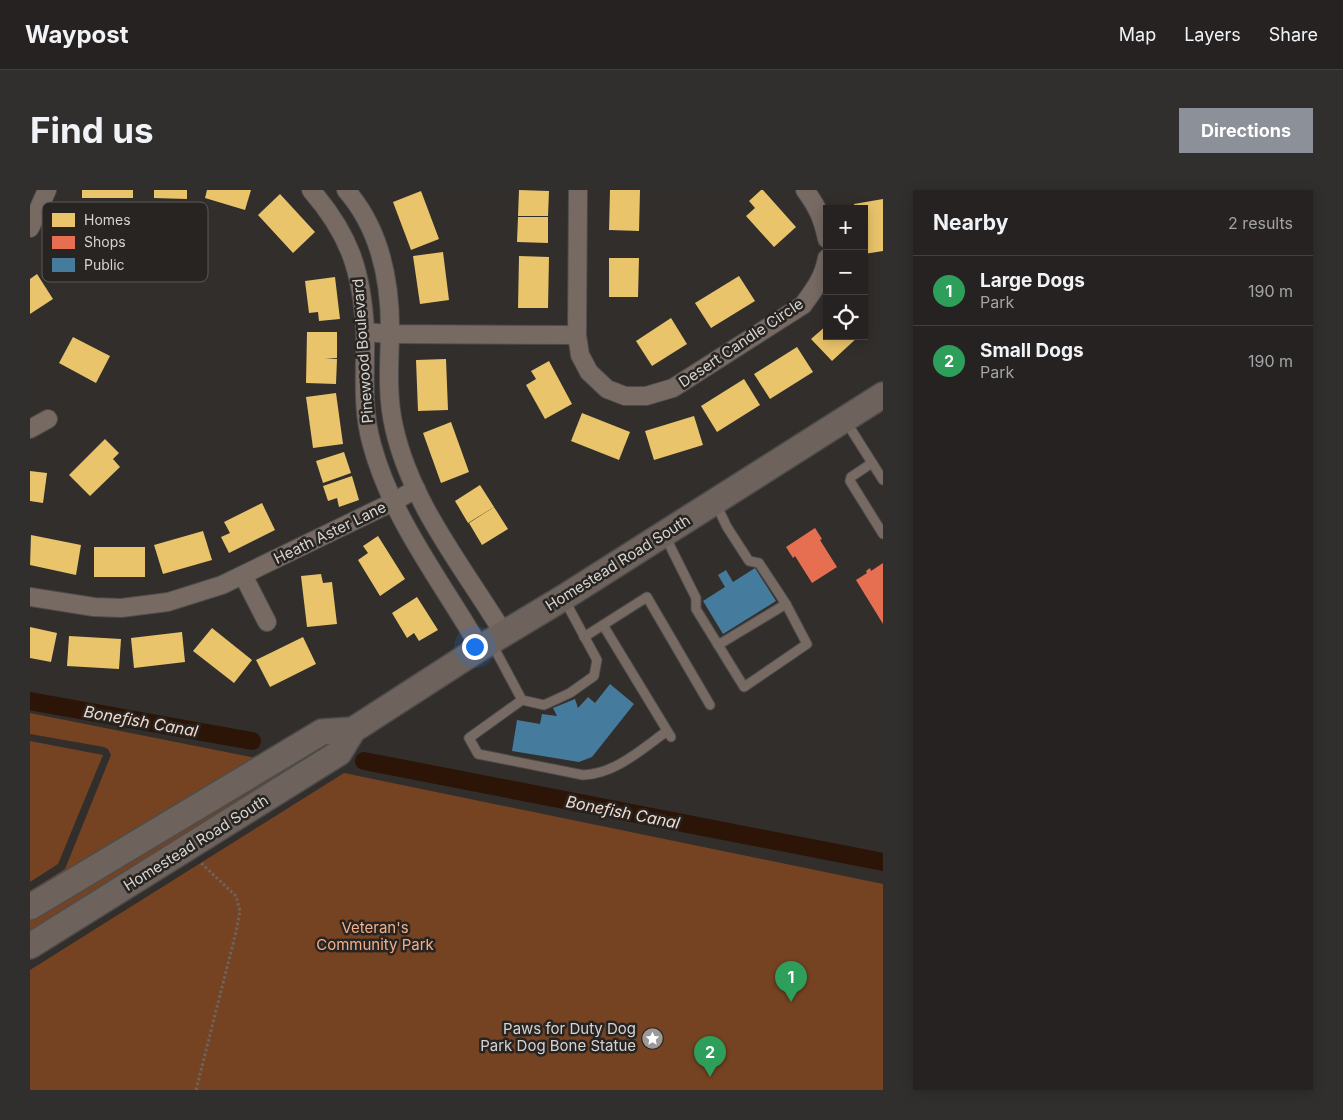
<!DOCTYPE html>
<html lang="en">
<head>
<meta charset="utf-8">
<style>
  :root { --surface:#252221; --page:#312f2e; --text:#f1f3f6; --muted:#a3a4a5; --line:#423f3f; --accent:#8c9099 }
  body { margin:0; font-family:Inter,sans-serif; background:var(--page); color:var(--text) }
  .controls { position:absolute; right:15px; top:15px; display:grid; overflow:hidden; border-radius:0px; box-shadow:0 2px 12px #0003 }
  .controls button { width:45px; height:45px; display:grid; place-items:center; padding:0; border:0; border-bottom:1px solid var(--line); background:var(--surface); color:var(--text); font:25px sans-serif }
  .you { position:absolute; left:444px; top:456px; width:18px; height:18px; margin:-12px; border:4px solid #fff; border-radius:50%; background:#1a73e8; box-shadow:0 0 0 8px #1a73e833 }
  .badge { display:grid; place-items:center; width:32px; height:32px; border-radius:50%; background:var(--accent); color:#fff; font-size:16px; font-weight:700 }
  .pin { position:absolute; translate:-50% -41px; filter:drop-shadow(0 1px 2px #0008) }
  .pin::after { content:''; position:absolute; top:26px; width:18px; height:15px; background:inherit; clip-path:polygon(0 0,100% 0,50% 100%) }
  .list { margin:0; padding:0; list-style:none }
  h2 { display:flex; justify-content:space-between; align-items:center; height:65px; margin:0; padding:0 20px; font-size:21px }
  h2 small { font-size:16px; font-weight:400; color:var(--muted) }
  .list li { display:grid; grid-template-columns:32px 1fr auto; gap:15px; align-items:center; box-sizing:border-box; height:70px; padding:0 20px; border-top:1px solid var(--line) }
  .list b { display:block; font-size:19px; white-space:nowrap }
  .list p { margin:0; font-size:16px; white-space:nowrap; color:var(--muted) }
  .list em { font-size:16px; font-style:normal; color:var(--muted) }
  .icon { flex:none; width:28px; height:28px; fill:none; stroke:currentColor; stroke-width:2; stroke-linecap:round; stroke-linejoin:round }
  .map { position:relative; flex:none; width:853px; height:900px; overflow:hidden; border-radius:0px }
  header { display:flex; align-items:center; gap:30px; box-sizing:border-box; height:70px; padding:0 25px; background:var(--surface); border-bottom:1px solid var(--line) }
  header strong { font-size:24px }
  nav { display:flex; gap:28px; margin-inline-start:auto; font-size:18px }
  .intro { display:flex; align-items:center; justify-content:space-between; box-sizing:border-box; height:120px; padding:0 30px }
  h1 { margin:0; font-size:35px }
  .button { padding:12px 22px; border-radius:0px; background:var(--accent); color:#fff; font-size:18px; font-weight:700 }
  main { display:flex; gap:30px; padding:0 30px }
  aside { flex:1; background:var(--surface); border-radius:0px; box-shadow:0 2px 12px #0003 }
  .map>svg:first-child { display:block }
</style>
</head>
<body>
<header>
<strong>Waypost</strong>
<nav><a>Map</a><a>Layers</a><a>Share</a></nav>
</header>
<div class="intro"><h1>Find us</h1><a class="button">Directions</a></div>
<main>
<div class="map">
<svg width="853" height="900" viewBox="0 0 853 900">
  <rect width="100%" height="100%" fill="#312e2c"/>
  <!-- green -->
  <g fill="#764322">
    <path d="M0,523L231,569L0,706V701L35,679L81,565L78,559L74,557L0,544Z"/>
    <path d="M0,551L73,565L28,674L0,692Z"/>
    <path d="M258,574L270,577L0,745V728Z"/>
    <path d="M314,583L853,694V900H0V780Z"/>
  </g>
  <!-- homes -->
  <g fill="#e9c46a">
    <rect x="52" y="0" width="51" height="8"/>
    <path d="M124,0H157V9L124,8Z"/>
    <path d="M177,0H221L215,20L175,8Z"/>
    <path d="M489,0L519,1L518,26H488Z"/>
    <path d="M580,0H610L609,41L579,40Z"/>
    <path d="M731,0H733L766,37L744,57L716,26L725,18L719,11Z"/>
    <path d="M391,1L400,25L375,34L400,25L409,49L381,60L363,12Z"/>
    <path d="M250,4L285,42L263,63L228,25Z"/>
    <path d="M853,9V61L834,64V19H825L824,14Z"/>
    <path d="M488,27H518V53L487,52Z"/>
    <path d="M413,62L419,110L390,114L383,66Z"/>
    <path d="M489,66L519,67L518,118H488Z"/>
    <path d="M579,68H609L608,107H579Z"/>
    <path d="M7,84L23,109L0,124V89Z"/>
    <path d="M709,86L725,111L681,138L665,113Z"/>
    <path d="M305,87L310,129L289,131L288,122L279,123L275,91Z"/>
    <path d="M641,128L657,154L622,176L606,151Z"/>
    <path d="M797,135V146H829L802,171L781,149Z"/>
    <path d="M277,142H307V168H295L307,169L306,194L276,193Z"/>
    <path d="M43,147L80,166L66,193L29,173Z"/>
    <path d="M767,157L783,182L740,209L724,184Z"/>
    <path d="M416,169L418,220L388,221L386,170Z"/>
    <path d="M519,171L542,214L515,229L496,195L506,189L501,181Z"/>
    <path d="M714,189L730,215L687,242L671,216Z"/>
    <path d="M306,203L313,254L283,258L276,207Z"/>
    <path d="M552,223L600,242L589,270L541,251Z"/>
    <path d="M664,226L673,255L624,270L615,241Z"/>
    <path d="M421,232L439,282L411,293L393,243Z"/>
    <path d="M75,249L89,263L83,269L90,277L60,306L39,285Z"/>
    <path d="M314,262L321,283L293,293L286,271Z"/>
    <path d="M0,281L17,283L13,313L0,311Z"/>
    <path d="M322,286L329,310L309,317L307,308L298,311L293,296Z"/>
    <path d="M450,295L464,317L438,333L425,311Z"/>
    <path d="M232,313L245,340L199,363L191,347L200,343L194,332Z"/>
    <path d="M464,317L478,339L452,355L439,333Z"/>
    <path d="M173,341L182,370L133,384L124,355Z"/>
    <path d="M1,345L51,355L46,385L0,375Z"/>
    <path d="M348,346L375,389L350,406L328,370L338,363L333,356Z"/>
    <rect x="64" y="357" width="51" height="30"/>
    <path d="M291,384L293,393L302,392L307,434L277,437L271,386Z"/>
    <path d="M387,407L408,440L389,451L384,443L377,448L362,423Z"/>
    <path d="M0,437L27,443L21,472L0,468Z"/>
    <path d="M182,438L222,470L204,493L163,461Z"/>
    <path d="M152,442L155,472L104,478L101,448Z"/>
    <path d="M39,446L91,449L89,479L37,476Z"/>
    <path d="M273,447L286,474L240,497L226,470Z"/>
  </g>
  <!-- shops -->
  <g fill="#e76f51">
    <path d="M785,338L792,349L790,350L807,377L782,393L765,366L763,368L756,357Z"/>
    <path d="M853,373V434L826,390L837,383L836,381L840,378L841,381Z"/>
  </g>
  <!-- public -->
  <g fill="#457b9d">
    <path d="M725,378L746,411L693,444L673,411L695,397L688,385L696,380L703,392Z"/>
    <path d="M580,494L604,514L562,567L549,572L482,561L487,530L510,534L512,524L527,526L523,518L545,509L548,518L558,507L565,513Z"/>
  </g>
  <g fill="none" stroke-linecap="round" stroke-linejoin="round">
    <!-- canal -->
    <g stroke="#2c1507" stroke-width="18">
      <path d="M0,511L222,551"/>
      <path d="M334,571L853,672"/>
    </g>
    <defs>
      <g id="service">
        <path d="M815,230L853,290"/>
        <path d="M842,273L821,287L820,291L853,344"/>
        <path d="M635,346L666,408V419L714,497L777,454L756,414L729,373L719,371L697,337L685,312"/>
        <path d="M573,435L641,547"/>
        <path d="M554,447L617,407L680,515"/>
        <path d="M461,452L492,510L514,515L540,503L564,486L567,470L534,409"/>
        <path d="M688,455L756,414"/>
        <path d="M492,510L439,548L448,564L553,585C585,584 612,559 637,541"/>
      </g>
      <g id="minor">
        <path d="M281,0C320,45 332,82 335,141C336,180 331,217 342,255C362,329 412,392 450,458"/>
        <path d="M316,0C351,40 361,95 360,146C359,176 357,207 364,237C381,314 434,378 474,444"/>
        <path d="M548,0L547,145L550,165L559,182L577,199L595,206H616L643,198L773,115C784,100 794,87 797,68"/>
        <path d="M775,0C787,16 793,29 797,49"/>
        <path d="M0,38L17,0"/>
        <path d="M335,142L360,144L547,145"/>
        <path d="M0,239L18,229"/>
        <path d="M213,385L237,432"/>
        <path d="M0,407L64,417L91,418L138,412L192,395L363,312L386,299"/>
      </g>
      <g id="secondary">
        <path d="M0,717L292,542L323,540"/>
        <path d="M0,756L309,563L323,540L450,458L533,408L853,205"/>
      </g>
    </defs>
    <!-- service casing -->
    <use href="#service" stroke="#4e4c4b" stroke-width="11"/>
    <!-- minor casing -->
    <use href="#minor" stroke="#4e4c4b" stroke-width="20"/>
    <!-- secondary casing -->
    <use href="#secondary" stroke="#4e4c4b" stroke-width="28"/>
    <!-- path -->
    <path stroke="#6c645f" stroke-width="3" stroke-dasharray="2.5 2.5" stroke-linecap="butt" d="M166,900L206,742L210,721L206,706L170,672"/>
    <!-- service -->
    <use href="#service" stroke="#766a63" stroke-width="9"/>
    <!-- minor -->
    <use href="#minor" stroke="#766a63" stroke-width="18"/>
    <!-- secondary -->
    <use href="#secondary" stroke="#6d635c" stroke-width="25"/>
  </g>
  <!-- icons -->
  <defs>
    <symbol id="sight-disc" viewBox="-11 -11 22 22"><circle r="9.5" fill="#9c9997" stroke="#282421"/><path d="M0-6L1.8-2.2L6-1.7L2.9 1.2L3.7 5.4L0 3.3L-3.7 5.4L-2.9 1.2L-6-1.7L-1.8-2.2Z" fill="#fff"/></symbol>
  </defs>
  <g fill-rule="evenodd">
    <use href="#sight-disc" x="610" y="836" width="25" height="25"/>
  </g>
  <g text-anchor="middle" stroke-width="5" stroke-linejoin="round" paint-order="stroke">
    <!-- street labels -->
    <g font-size="15" fill="#d6d3d1" stroke="#282421">
      <text transform="translate(711 153) rotate(-34)" y="5">Desert Candle Circle</text>
      <text transform="translate(333 161) rotate(-94)" y="5">Pinewood Boulevard</text>
      <text transform="translate(300 343) rotate(-26)" y="5">Heath Aster Lane</text>
      <text transform="translate(588 373) rotate(-32)" y="5">Homestead Road South</text>
      <text transform="translate(166 653) rotate(-32)" y="5">Homestead Road South</text>
    </g>
    <!-- park labels -->
    <g font-size="15" fill="#f3af89" stroke="#282421">
      <text x="345" y="743">Veteran's<tspan x="345" dy="17">Community Park</tspan></text>
    </g>
    <!-- poi labels -->
    <g font-size="15" fill="#d6d3d1" stroke="#282421" text-anchor="end">
      <text x="606" y="844">Paws for Duty Dog<tspan x="606" dy="17">Park Dog Bone Statue</tspan></text>
    </g>
    <!-- water labels -->
    <g font-size="16" font-style="italic" fill="#f3dbce" stroke="#282421">
      <text transform="translate(111 531) rotate(10)" y="6">Bonefish Canal</text>
      <text transform="translate(593 622) rotate(11)" y="6">Bonefish Canal</text>
    </g>
  </g>
  <!-- legend -->
  <rect x="12" y="12" width="166" height="80" rx="8" fill="#282421" stroke="#5c5956" stroke-width="1"/>
  <rect x="22" y="23" width="23" height="14" fill="#e9c46a"/>
  <rect x="22" y="46" width="23" height="13" fill="#e76f51"/>
  <rect x="22" y="68" width="23" height="14" fill="#457b9d"/>
  <g font-size="14" fill="#d6d3d1">
    <text x="54" y="35">Homes</text>
    <text x="54" y="57">Shops</text>
    <text x="54" y="80">Public</text>
  </g>
</svg>
<div class="controls">
<button>+</button>
<button>−</button>
<button><svg class="icon" aria-label="locate" viewBox="0 0 24 24"><circle cx="12" cy="12" r="6"/><path d="M12 2v4M12 18v4M2 12h4M18 12h4"/></svg></button>
</div>
<div class="you"></div>
<div class="pin badge" style="left:761px;top:812px;background:#2e9e5b">1</div>
<div class="pin badge" style="left:680px;top:887px;background:#2e9e5b">2</div>
</div>
<aside>
<h2>Nearby<small>2 results</small></h2>
<ul class="list">
<li><span class="badge" style="background:#2e9e5b">1</span><div><b>Large Dogs</b><p>Park</p></div><em>190 m</em></li>
<li><span class="badge" style="background:#2e9e5b">2</span><div><b>Small Dogs</b><p>Park</p></div><em>190 m</em></li>
</ul>
</aside>
</main>
</body>
</html>
